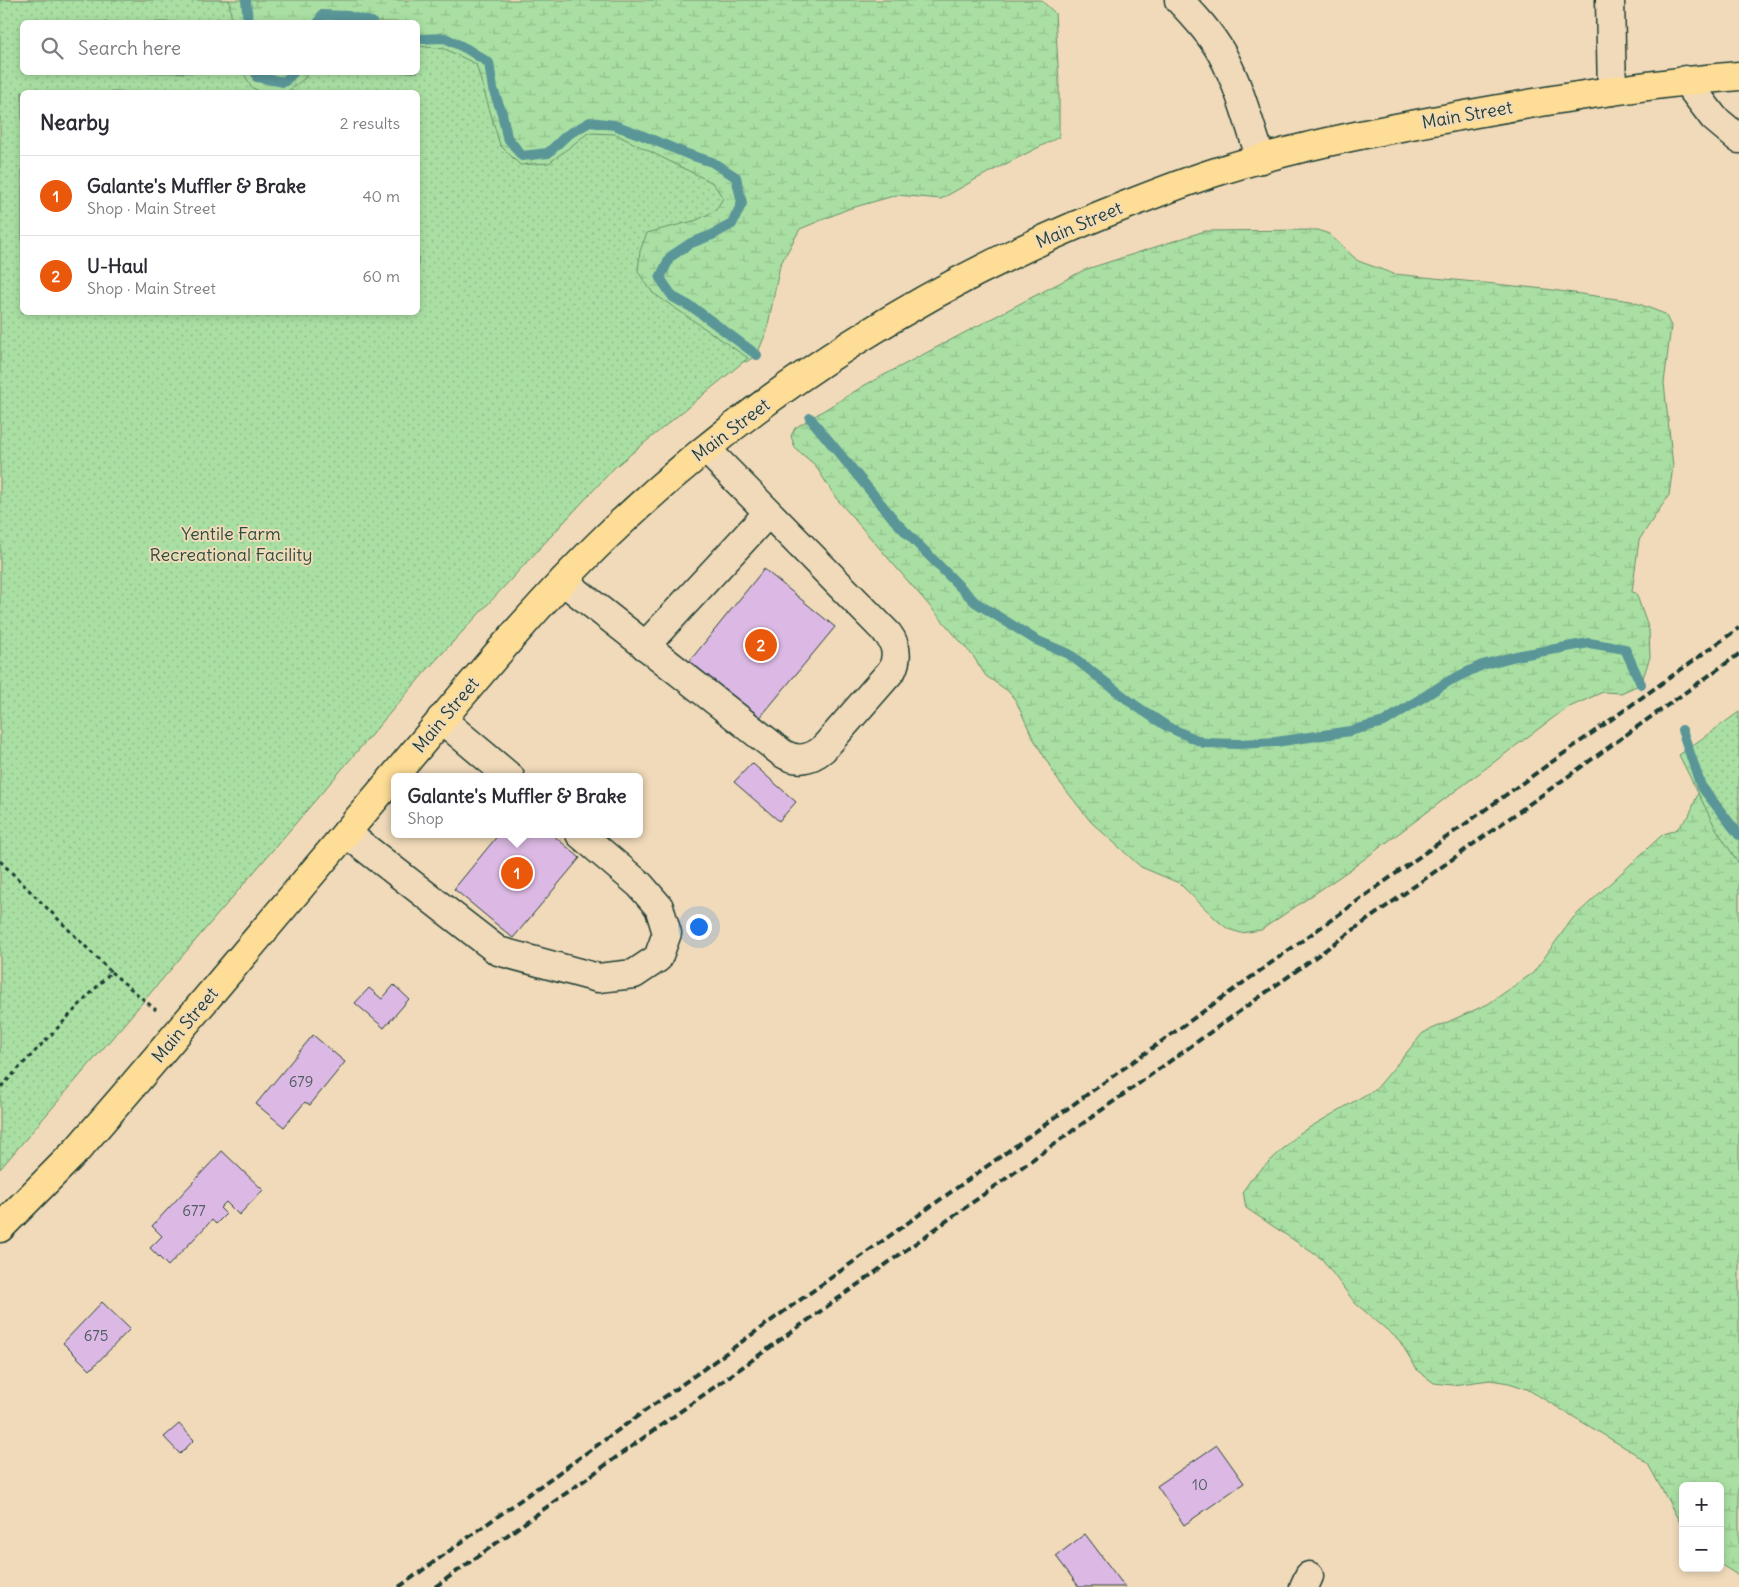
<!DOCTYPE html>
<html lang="en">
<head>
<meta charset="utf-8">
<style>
  :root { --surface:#fff; --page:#f7f7f7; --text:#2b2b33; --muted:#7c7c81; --line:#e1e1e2; --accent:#ea580c }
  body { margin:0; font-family:Delius,sans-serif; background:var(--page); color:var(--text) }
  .controls { position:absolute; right:15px; bottom:15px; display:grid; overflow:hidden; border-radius:8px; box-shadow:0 2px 8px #0003 }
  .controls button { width:45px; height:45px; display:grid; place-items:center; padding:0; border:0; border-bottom:1px solid var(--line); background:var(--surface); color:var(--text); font:25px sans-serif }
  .you { position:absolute; left:698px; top:926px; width:18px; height:18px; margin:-12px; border:4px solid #fff; border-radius:50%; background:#1a73e8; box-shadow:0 0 0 8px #1a73e833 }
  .badge { display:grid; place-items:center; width:32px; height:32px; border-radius:50%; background:var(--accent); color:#fff; font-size:16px; font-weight:700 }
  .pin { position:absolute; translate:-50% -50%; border:2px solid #fff; box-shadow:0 1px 5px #0006 }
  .popup { position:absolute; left:391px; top:773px; width:252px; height:65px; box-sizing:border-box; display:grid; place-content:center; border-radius:8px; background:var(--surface); filter:drop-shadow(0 1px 4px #0005); font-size:16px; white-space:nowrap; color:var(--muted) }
  .popup b { font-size:19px; color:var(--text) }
  .popup::after { content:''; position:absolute; left:50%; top:100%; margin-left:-10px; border:10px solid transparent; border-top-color:var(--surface) }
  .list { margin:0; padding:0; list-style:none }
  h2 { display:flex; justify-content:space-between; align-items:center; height:65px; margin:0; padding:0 20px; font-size:21px }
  h2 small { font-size:16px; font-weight:400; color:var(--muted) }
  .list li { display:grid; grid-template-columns:32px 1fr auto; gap:15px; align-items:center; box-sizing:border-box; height:80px; padding:0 20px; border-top:1px solid var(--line) }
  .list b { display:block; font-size:19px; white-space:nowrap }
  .list p { margin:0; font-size:16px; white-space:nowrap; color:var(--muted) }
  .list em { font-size:16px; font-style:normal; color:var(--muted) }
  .icon { flex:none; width:28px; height:28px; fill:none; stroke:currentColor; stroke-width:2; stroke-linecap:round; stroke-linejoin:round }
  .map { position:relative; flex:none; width:1739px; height:1587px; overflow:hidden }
  .search { position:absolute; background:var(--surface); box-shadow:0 2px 8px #0003; left:20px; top:20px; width:400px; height:55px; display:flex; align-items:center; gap:12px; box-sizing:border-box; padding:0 18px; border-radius:8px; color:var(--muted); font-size:19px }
  .panel { position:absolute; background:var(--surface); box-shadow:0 2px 8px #0003; left:20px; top:90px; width:400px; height:225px; border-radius:8px }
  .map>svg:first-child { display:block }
</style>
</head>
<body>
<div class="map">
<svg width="1739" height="1587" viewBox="0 0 1739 1587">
  <defs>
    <pattern id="wetland-marsh" width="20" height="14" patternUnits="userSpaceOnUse" patternTransform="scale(1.25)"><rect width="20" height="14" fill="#a9dfa2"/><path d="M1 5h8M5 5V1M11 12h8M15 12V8" fill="none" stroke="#91c08c"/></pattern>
    <pattern id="park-dots" width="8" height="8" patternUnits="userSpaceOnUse" patternTransform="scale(1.25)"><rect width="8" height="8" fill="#a9dfa2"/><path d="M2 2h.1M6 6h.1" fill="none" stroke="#91c08c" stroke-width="1.8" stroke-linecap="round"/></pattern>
  </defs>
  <rect width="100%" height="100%" fill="#f0dab9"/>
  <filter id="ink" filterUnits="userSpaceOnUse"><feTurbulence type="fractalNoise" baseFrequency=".02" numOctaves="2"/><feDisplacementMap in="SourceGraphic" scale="10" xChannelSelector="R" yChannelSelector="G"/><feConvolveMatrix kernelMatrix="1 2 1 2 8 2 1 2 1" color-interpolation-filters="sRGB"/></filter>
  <g filter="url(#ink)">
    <!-- wetland -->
    <g fill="url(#wetland-marsh)" stroke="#648e6b" fill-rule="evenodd">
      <path d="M0,0H1041L1055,13L1059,83V137L978,178L941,199L897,195L848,209L800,229L780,265L767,330L757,355L746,362L700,342L13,433ZM22,22H418V72H22ZM22,92H418V312H22Z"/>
      <path d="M1318,230L1329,234L1358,261L1394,274L1545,289L1631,301L1665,314L1671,326L1664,383L1673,466L1669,495L1639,540L1632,592L1636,593L1649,630L1650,657L1641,684L1621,693L1603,692L1565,709L1351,869L1261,930L1241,933L1228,929L1218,921L1179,883L1141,867L1091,822L1058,780L1032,736L1016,701L1008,691L986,676L973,656L836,498L815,465L795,448L791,436L795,428L865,385L1084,270L1205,231Z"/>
      <path d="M1701,786L1739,805V1576L1720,1564V1486H1683V1528L1648,1464L1634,1453L1527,1389L1509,1383L1490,1380L1452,1385L1434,1383L1418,1371L1399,1340L1355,1303L1322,1259L1246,1208L1243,1191L1252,1178L1300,1133L1377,1088L1423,1033L1488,1004L1533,973L1573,918L1662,835L1677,829L1689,816Z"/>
    </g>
    <!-- park -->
    <g fill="url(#park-dots)" stroke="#648e6b">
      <path d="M0,0H229L232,22H22V72L244,73L251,87L260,92H22V312H418V92H287L305,78L307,73L418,72V46L445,49L476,64L500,145L520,165L549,163L588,133L615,134L713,183L723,198L716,210L697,220L647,233L640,251L638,272L653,293L748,358L615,467L425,672L0,1169Z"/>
      <path d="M1739,712V864L1715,827L1679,755Z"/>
    </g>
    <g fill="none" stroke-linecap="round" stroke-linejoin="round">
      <!-- stream -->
      <g stroke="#5a9698" stroke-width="10">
        <path d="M246,0L248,22"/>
        <path d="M319,22L322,15L348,16L372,22"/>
        <path d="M418,39L445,38L467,49L489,63L493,89L502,113L507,137L522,156L548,153L567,135L590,122L614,125L639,134L687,154L712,162L736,177L742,203L732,224L712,235L691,243L670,257L660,278L673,297L695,309L757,355"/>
        <path d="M256,72L257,77L284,82L294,72"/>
        <path d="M810,418L896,522L975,602L1036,640L1069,654L1136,706L1168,727L1204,743L1239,744L1276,742L1350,731L1384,722L1449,681L1482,665L1516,656L1589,643L1625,649L1641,684"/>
        <path d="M1682,730L1701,786L1739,835"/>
      </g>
    </g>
    <!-- building -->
    <g fill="#dcb9e4" stroke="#1f3d34">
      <path d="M764,569L835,627L758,720L688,663Z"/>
      <path d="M752,763L796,802L779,821L734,782Z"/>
      <path d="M499,834H552L580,858L513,938L454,889Z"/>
      <path d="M394,985L409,999L384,1028L355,1003L369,988L382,999Z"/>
      <path d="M313,1035L345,1062L310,1105L305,1102L284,1127L256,1104Z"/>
      <path d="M222,1151L263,1190L239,1215L226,1202L220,1208L226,1214L216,1224L212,1220L168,1266L150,1248L162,1236L152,1226Z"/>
      <path d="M102,1302L130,1329L90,1370L63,1343Z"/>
      <path d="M179,1424L194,1440L180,1454L164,1437Z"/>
      <path d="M1217,1445L1244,1483L1184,1525L1157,1486Z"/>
      <path d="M1085,1534L1125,1587H1079L1056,1556Z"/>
    </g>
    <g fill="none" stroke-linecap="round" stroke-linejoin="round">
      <defs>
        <g id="minor">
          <path d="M1179,0C1195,17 1211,34 1222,54C1240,87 1249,124 1261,159"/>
          <path d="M1610,0L1612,91"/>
          <path d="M1685,80L1714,118L1739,139"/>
          <path d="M563,581L782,753C796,762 810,760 823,749L892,670C898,657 897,646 888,634L706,449"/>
          <path d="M645,646L768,513"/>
          <path d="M441,719L510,777"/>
          <path d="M346,833L498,951L598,978L634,974L658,958L667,933L659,907L640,885L580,834"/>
          <path d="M1304,1587L1309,1576"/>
        </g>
        <path id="major" d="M0,1228L77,1150L123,1097C216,988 308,878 400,769C467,690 532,609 606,537C757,391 938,276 1134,202C1162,191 1190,180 1219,171C1304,144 1393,128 1482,112C1567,97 1653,83 1739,76"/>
      </defs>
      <!-- minor casing -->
      <use href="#minor" stroke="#1f3d34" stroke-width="31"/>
      <!-- major casing -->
      <use href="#major" stroke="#1f3d34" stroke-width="31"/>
      <!-- path -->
      <g stroke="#1f3d34" stroke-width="3" stroke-dasharray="4 4" stroke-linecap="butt">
        <path d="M0,861L111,972L0,1088"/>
        <path d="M111,972L156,1010"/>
      </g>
      <!-- minor -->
      <use href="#minor" stroke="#f0dab9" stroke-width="28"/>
      <!-- major -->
      <use href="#major" stroke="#fedd96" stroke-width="28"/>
      <!-- rail -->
      <g stroke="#1f3d34" stroke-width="4" stroke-dasharray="8 4" stroke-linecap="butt">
        <path d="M399,1587L1739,628"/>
        <path d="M435,1587L1739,654"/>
      </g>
    </g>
  </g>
  <g text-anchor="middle" stroke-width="4" stroke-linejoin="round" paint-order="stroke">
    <!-- number labels -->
    <g font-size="15" fill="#4e5c60">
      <text x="301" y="1087">679</text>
      <text x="194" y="1216">677</text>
      <text x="96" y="1341">675</text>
      <text x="1200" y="1490">10</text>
    </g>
    <!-- street labels -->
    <g font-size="18" fill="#1f3d34" stroke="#f0dab9">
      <text transform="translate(1467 115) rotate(-10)" y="6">Main Street</text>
      <text transform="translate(1079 225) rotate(-23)" y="6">Main Street</text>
      <text transform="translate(731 430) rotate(-37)" y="6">Main Street</text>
      <text transform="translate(446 715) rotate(-50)" y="6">Main Street</text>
      <text transform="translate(185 1025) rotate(-50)" y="6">Main Street</text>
    </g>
    <!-- park labels -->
    <g font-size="18" fill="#2d4d3f" stroke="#f0dab9">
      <text x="231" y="540">Yentile Farm<tspan x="231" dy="21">Recreational Facility</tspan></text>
    </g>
  </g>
</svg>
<div class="controls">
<button>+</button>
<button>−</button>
</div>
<div class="you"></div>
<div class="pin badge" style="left:517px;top:873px">1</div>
<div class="popup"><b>Galante's Muffler &amp; Brake</b>Shop</div>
<div class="pin badge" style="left:761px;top:645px">2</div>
<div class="search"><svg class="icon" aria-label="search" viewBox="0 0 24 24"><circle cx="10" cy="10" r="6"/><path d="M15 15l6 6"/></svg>Search here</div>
<section class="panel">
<h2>Nearby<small>2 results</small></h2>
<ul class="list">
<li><span class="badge">1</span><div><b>Galante's Muffler &amp; Brake</b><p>Shop · Main Street</p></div><em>40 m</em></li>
<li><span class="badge">2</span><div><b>U-Haul</b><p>Shop · Main Street</p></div><em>60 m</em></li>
</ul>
</section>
</div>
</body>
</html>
